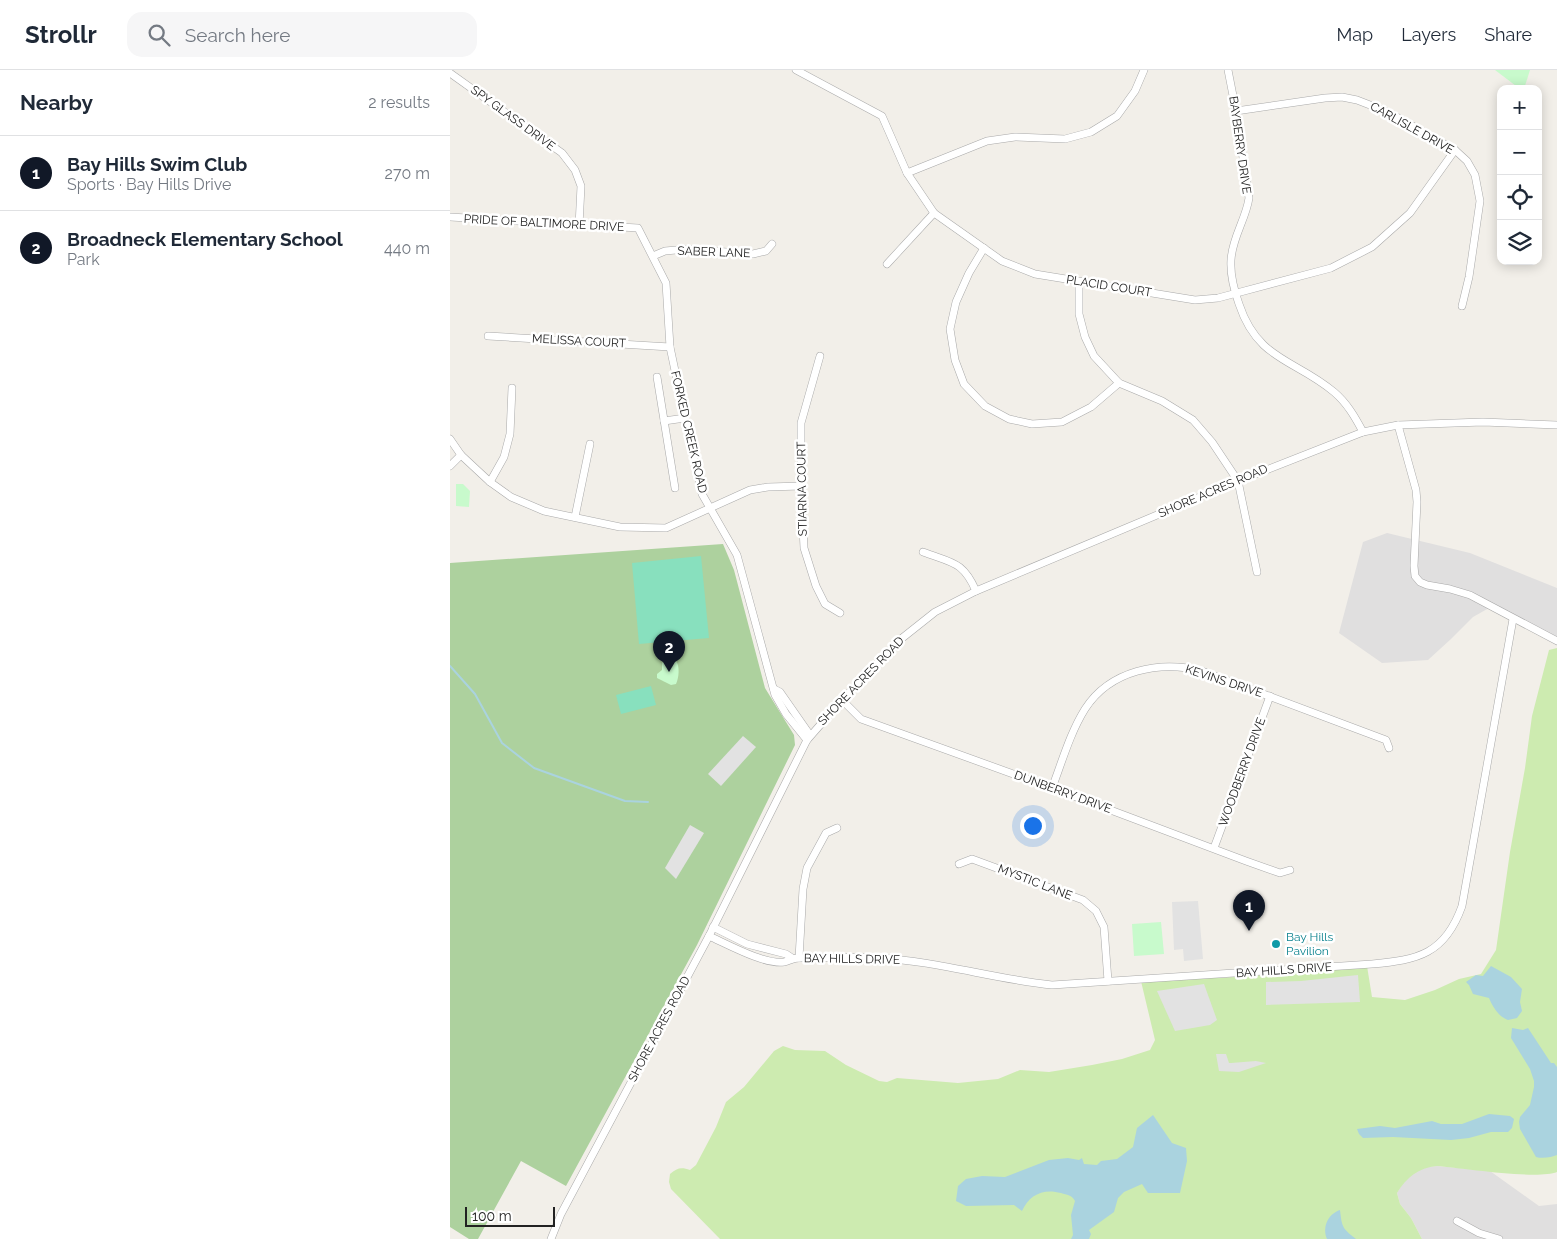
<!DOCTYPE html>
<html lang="en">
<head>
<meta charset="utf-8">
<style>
  :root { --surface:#fff; --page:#f6f6f7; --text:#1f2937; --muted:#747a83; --line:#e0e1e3; --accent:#111827 }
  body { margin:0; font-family:Raleway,sans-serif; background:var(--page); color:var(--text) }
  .controls { position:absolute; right:15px; top:15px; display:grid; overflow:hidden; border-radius:10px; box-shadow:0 2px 12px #0003 }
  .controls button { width:45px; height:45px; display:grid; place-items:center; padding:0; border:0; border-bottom:1px solid var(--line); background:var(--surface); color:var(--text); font:25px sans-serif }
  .scale { position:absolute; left:15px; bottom:12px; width:90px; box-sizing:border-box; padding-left:5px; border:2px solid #222; border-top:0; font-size:14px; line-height:18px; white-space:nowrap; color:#222; -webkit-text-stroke:4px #fff; paint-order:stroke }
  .you { position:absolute; left:582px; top:755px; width:18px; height:18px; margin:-12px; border:4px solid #fff; border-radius:50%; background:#1a73e8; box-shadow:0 0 0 8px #1a73e833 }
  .badge { display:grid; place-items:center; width:32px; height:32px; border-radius:50%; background:var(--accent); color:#fff; font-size:16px; font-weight:700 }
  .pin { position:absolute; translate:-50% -41px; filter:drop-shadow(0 1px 2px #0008) }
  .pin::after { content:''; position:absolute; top:26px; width:18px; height:15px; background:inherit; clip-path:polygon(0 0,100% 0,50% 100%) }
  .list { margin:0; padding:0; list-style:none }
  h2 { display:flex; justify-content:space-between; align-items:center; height:65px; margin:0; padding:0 20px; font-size:21px }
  h2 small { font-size:16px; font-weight:400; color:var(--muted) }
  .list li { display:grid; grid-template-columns:32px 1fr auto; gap:15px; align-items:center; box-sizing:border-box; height:75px; padding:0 20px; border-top:1px solid var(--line) }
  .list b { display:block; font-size:19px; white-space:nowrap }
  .list p { margin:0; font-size:16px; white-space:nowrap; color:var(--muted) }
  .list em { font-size:16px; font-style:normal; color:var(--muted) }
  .icon { flex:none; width:28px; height:28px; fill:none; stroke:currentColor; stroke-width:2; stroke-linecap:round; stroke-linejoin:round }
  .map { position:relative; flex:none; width:1107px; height:1169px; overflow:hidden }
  header { display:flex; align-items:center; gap:30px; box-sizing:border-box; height:70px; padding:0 25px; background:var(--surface); border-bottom:1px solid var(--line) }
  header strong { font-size:24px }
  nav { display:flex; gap:28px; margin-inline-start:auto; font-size:18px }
  .search { width:350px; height:45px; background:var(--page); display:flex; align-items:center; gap:12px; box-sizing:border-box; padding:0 18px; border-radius:15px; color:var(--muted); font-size:19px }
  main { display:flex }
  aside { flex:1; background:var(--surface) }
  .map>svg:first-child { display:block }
</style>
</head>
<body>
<header>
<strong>Strollr</strong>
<div class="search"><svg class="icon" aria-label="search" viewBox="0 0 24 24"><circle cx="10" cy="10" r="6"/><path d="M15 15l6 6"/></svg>Search here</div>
<nav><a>Map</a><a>Layers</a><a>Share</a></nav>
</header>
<main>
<aside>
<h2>Nearby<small>2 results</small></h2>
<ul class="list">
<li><span class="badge">1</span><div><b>Bay Hills Swim Club</b><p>Sports · Bay Hills Drive</p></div><em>270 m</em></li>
<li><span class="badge">2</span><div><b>Broadneck Elementary School</b><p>Park</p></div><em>440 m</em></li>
</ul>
</aside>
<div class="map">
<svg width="1107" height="1169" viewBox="0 0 1107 1169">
  <rect width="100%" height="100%" fill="#f2efe9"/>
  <!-- residential -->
  <g fill="#e0dfdf">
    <path d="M937,463L1020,483L1107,518V574L1039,538L1023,547L1001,569L978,590L932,593L889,563L913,472Z"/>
    <path d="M987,1096L1040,1101L1089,1136L1107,1134V1169H972L961,1148L950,1134L947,1123L953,1113L965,1102L976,1097Z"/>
  </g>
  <!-- grass -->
  <path fill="#cdebb0" d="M1107,578V1102C1087,1110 1012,1098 987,1096C968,1098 957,1107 947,1123L950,1134L961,1148L972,1169H270L221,1119L219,1112L220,1104C227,1098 231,1097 240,1100L246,1095L266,1057L276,1032L294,1017L324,981L333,976L345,980L375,981L396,995L429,1011L437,1012L447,1008L508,1013L548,1009L570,1000L599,1002L642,995L672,989L700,980L705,970L690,907L770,908L845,903L917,896L922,927L955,930L985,920L1009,909L1031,904L1046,880L1060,782L1075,698L1082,646L1099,580Z"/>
  <!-- forest -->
  <path fill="#add19e" d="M273,474L284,500L315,618L344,665L345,675L247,875L116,1116L71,1091L28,1169H19L0,1157V493Z"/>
  <!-- park -->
  <g fill="#c8facc">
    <path d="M1045,0H1080L1074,19H1070Z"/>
    <path d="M6,414H13L20,421L19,437L6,436Z"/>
    <path d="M214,591H226C230,596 229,608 226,614L221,615L207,608V604L212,600V593Z"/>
    <path d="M711,852L714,884L684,886L682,854Z"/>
  </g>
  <!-- pitch -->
  <g fill="#88e0be">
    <path d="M251,486L259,568L189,574L182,493Z"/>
    <path d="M201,616L206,635L171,644L166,625Z"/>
  </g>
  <!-- parking -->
  <g fill="#e2e2e2">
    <path d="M293,666L306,677L271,716L258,704Z"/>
    <path d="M240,755L254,763L226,809L215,798Z"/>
    <path d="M748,831L753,889L734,891L733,879L724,880L722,832Z"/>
    <path d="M908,905L910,932L816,935V912L851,911Z"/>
    <path d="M754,914L767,950L760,955L725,961L707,921Z"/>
    <path d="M766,984H776L779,993H781L806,991L816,993L789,1002L769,1001Z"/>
  </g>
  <!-- water -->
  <g fill="#aad3df">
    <path d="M1041,896L1061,907L1072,919L1070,932L1072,941L1067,948L1058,950C1049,947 1042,936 1039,928L1023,924L1019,915L1016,912L1026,905L1033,906Z"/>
    <path d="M1062,958L1073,960L1078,958L1101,993H1104L1107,997V1085C1102,1087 1093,1089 1086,1087L1070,1059L1069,1052L1070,1047L1080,1035L1084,1017V1011L1080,999L1061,968Z"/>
    <path d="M1039,1044L1060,1046L1064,1049L1062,1058L1058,1062H1041L1019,1068L1001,1070L943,1067L913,1068L909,1064L907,1059L930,1056L945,1058L982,1051L991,1054H1012Z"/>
    <path d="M703,1045L722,1073L736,1078L737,1091L730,1123H698L692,1114L674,1122L668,1128L664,1142L639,1160L641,1164L639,1169H621L623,1165L621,1145L625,1131C622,1125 617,1125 611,1123C593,1118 579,1125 572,1141L564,1135L516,1136L506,1131L508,1116L516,1109L532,1106L555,1107L599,1090L618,1088L629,1090L632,1088L634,1094L647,1095L651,1091L667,1089L683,1077L687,1058Z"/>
    <path d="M890,1140C892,1157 892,1158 906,1169H877C872,1157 878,1144 890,1140Z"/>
  </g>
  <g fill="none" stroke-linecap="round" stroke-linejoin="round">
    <!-- stream -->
    <path stroke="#aad3df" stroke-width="2" d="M0,596L25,624L52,673L84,698L175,731L198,732"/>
    <defs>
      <g id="minor">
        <path d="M346,0L432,46L457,103L484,143L552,191L585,204L745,230L768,228L881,198L922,177L960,143L1005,80"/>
        <path d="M778,0L786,41L799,128C796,149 782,168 781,190C780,205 784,220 789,234C808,291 845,289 884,322C897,333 905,347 913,362"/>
        <path d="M0,3L112,83L125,100L131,116L129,156"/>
        <path d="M786,41L875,28L892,27L907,30L938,42L1005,80L1017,91L1025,105L1030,131L1019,207L1012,236"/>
        <path d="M457,103L537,71L565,67L615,69L641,62L667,46L685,21L694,0"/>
        <path d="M0,147L188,158L216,213L220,277L235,348L252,424L287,485L325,625L336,644L357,670"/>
        <path d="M534,178L519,203L506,232L500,259L505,290L514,314L535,336L559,349L582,354L612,352L641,337L669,313"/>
        <path d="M203,186L215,181L237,179L303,184L316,181L322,174"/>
        <path d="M437,194L484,143"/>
        <path d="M629,212V244L635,267L644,286L669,313L712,331L743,350L762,372L788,411L807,502"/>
        <path d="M38,266L220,277"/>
        <path d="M370,286L351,353V416L354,478L366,516L375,534L390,543"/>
        <path d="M207,307L225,418"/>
        <path d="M214,351L235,348"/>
        <path d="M948,355L966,420L967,432L964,496L965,506L970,512L977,515L1000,519L1020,525L1107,571"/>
        <path d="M0,369L11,385L40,412L61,427L94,441L170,457L216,458L300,420L318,417L351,416"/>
        <path d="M0,396L11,385"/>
        <path d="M40,412L54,387L60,364L62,318"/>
        <path d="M125,447L140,374"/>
        <path d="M473,482C502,493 513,491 526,521"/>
        <path d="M324,619L330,622L360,665"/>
        <path d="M392,630L411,649L602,718L796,791L830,803L840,800"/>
        <path d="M602,718C612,692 620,663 635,639C660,600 710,590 752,601L936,670L939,678"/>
        <path d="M764,778L820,626"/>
        <path d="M509,794L522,789L633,830L646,841L654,857L658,911"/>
        <path d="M263,857L297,874L336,884L342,888"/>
        <path d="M259,866C277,874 315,895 334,892C339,891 343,888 349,888C376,888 403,886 429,888C487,891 544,909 602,915L922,894C968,890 995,884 1012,836L1063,549"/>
        <path d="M349,888L353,819L357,798L376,763L387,758"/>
        <path d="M1007,1151L1029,1163L1049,1169"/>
        <path d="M101,1169L111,1144L259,866L357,670L392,630L451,569L485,542L526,521L788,411L913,362L948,355L1033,352L1107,355"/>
      </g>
    </defs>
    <!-- minor casing -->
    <use href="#minor" stroke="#a9a9a9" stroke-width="8"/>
    <!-- minor -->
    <use href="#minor" stroke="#fff" stroke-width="7"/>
  </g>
  <!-- markers -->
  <circle fill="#0f9aa8" stroke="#fff" stroke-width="2" cx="826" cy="874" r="5"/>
  <g text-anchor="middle" stroke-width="5" stroke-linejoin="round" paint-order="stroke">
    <!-- street labels -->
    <g font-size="12" fill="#222" stroke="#fff">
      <text transform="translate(63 48) rotate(36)" y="4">SPY GLASS DRIVE</text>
      <text transform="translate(962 58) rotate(29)" y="4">CARLISLE DRIVE</text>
      <text transform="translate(790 75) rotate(82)" y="4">BAYBERRY DRIVE</text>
      <text transform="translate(94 153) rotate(3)" y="4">PRIDE OF BALTIMORE DRIVE</text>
      <text transform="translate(264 182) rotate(2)" y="4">SABER LANE</text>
      <text transform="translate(659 216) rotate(9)" y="4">PLACID COURT</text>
      <text transform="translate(129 271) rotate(3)" y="4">MELISSA COURT</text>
      <text transform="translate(239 362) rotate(77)" y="4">FORKED CREEK ROAD</text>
      <text transform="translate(352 419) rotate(-91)" y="4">STIARNA COURT</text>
      <text transform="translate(763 421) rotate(-23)" y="4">SHORE ACRES ROAD</text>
      <text transform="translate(411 611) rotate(-46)" y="4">SHORE ACRES ROAD</text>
      <text transform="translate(774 611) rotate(18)" y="4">KEVINS DRIVE</text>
      <text transform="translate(792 702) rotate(-70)" y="4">WOODBERRY DRIVE</text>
      <text transform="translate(613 722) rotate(20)" y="4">DUNBERRY DRIVE</text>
      <text transform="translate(585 812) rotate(21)" y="4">MYSTIC LANE</text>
      <text transform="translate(402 889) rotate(1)" y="4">BAY HILLS DRIVE</text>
      <text transform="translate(834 900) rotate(-4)" y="4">BAY HILLS DRIVE</text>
      <text transform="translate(209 959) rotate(-62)" y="4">SHORE ACRES ROAD</text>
    </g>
    <!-- culture labels -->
    <g font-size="12" fill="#0d838f" stroke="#fff" text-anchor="start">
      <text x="836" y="871">Bay Hills<tspan x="836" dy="14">Pavilion</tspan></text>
    </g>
  </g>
</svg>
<div class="controls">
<button>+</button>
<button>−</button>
<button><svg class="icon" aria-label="locate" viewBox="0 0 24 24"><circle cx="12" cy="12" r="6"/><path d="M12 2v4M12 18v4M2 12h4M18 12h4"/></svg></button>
<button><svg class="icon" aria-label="layers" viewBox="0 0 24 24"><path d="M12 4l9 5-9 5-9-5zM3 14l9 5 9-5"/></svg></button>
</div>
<div class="scale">100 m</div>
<div class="you"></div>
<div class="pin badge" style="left:799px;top:861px">1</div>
<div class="pin badge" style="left:219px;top:602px">2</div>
</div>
</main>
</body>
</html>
